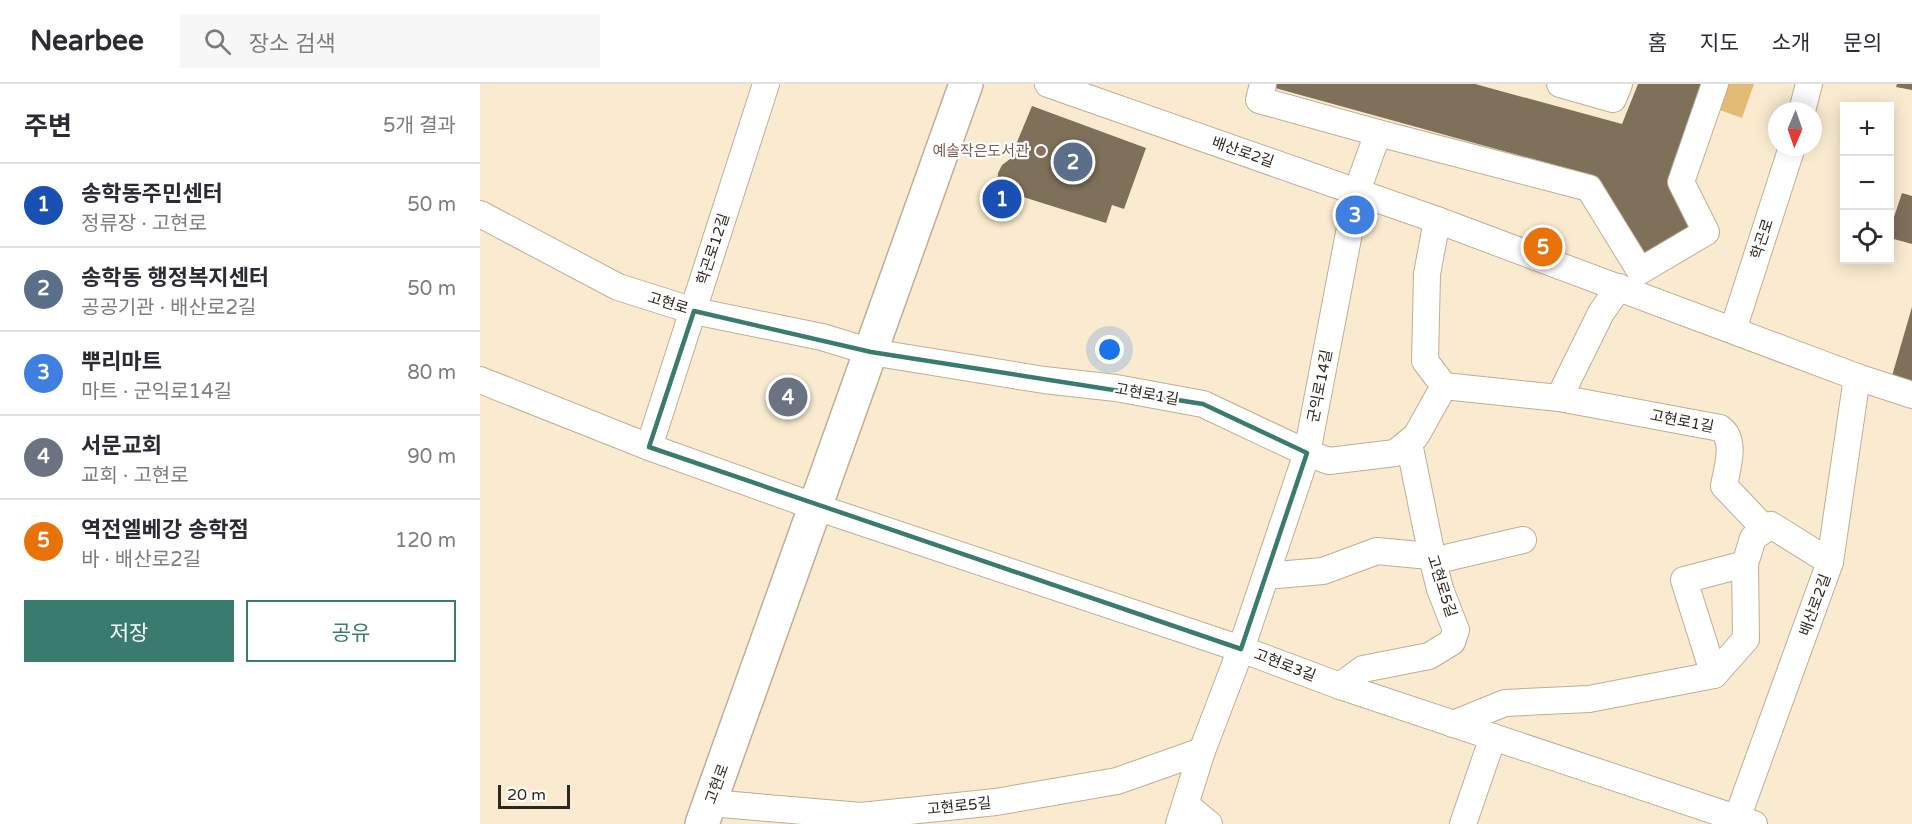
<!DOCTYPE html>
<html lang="ko">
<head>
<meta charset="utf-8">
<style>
  :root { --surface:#fff; --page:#f7f7f7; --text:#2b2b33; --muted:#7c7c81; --line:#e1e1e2; --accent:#397c6d }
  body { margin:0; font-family:"Varela Round","Noto Sans KR",sans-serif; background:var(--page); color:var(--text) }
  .controls { position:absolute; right:18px; top:18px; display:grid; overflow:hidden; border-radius:0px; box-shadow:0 3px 15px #0003 }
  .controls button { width:54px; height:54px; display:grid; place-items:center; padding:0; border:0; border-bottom:2px solid var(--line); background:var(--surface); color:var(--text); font:30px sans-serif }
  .compass { position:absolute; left:1288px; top:18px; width:54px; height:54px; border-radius:50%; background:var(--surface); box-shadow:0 3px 15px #0003; rotate:182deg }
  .scale { position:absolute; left:18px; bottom:15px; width:72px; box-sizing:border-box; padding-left:6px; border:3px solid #2d271d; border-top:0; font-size:16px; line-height:21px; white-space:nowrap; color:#2d271d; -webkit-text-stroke:4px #fff; paint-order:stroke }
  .you { position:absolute; left:630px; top:266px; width:21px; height:21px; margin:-15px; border:4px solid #fff; border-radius:50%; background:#1a73e8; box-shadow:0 0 0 9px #1a73e833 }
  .badge { display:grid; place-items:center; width:39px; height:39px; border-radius:50%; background:var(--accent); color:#fff; font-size:20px; font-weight:700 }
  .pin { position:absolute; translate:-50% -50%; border:3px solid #fff; box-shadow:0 2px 6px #0006 }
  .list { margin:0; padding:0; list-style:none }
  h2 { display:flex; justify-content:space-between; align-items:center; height:78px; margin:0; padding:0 24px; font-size:26px }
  h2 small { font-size:20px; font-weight:400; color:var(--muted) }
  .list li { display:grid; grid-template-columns:39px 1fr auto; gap:18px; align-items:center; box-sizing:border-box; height:84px; padding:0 24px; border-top:2px solid var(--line) }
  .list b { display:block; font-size:22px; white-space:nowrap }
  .list p { margin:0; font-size:20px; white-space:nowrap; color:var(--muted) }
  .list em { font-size:20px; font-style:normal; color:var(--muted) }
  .actions { display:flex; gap:12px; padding:18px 24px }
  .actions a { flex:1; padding:14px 0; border:2px solid var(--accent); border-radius:0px; text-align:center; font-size:21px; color:var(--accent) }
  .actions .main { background:var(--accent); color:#fff }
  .icon { flex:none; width:33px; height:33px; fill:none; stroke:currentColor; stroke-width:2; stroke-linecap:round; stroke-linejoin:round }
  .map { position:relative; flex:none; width:1432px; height:740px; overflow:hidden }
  header { display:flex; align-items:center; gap:36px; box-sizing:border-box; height:84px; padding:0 30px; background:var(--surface); border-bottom:2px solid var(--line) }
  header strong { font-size:28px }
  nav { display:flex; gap:33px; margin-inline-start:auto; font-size:21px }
  .search { width:420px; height:54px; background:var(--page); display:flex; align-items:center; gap:15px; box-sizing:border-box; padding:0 21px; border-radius:0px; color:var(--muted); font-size:22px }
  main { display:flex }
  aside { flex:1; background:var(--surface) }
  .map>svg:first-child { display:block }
</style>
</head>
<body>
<header>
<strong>Nearbee</strong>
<div class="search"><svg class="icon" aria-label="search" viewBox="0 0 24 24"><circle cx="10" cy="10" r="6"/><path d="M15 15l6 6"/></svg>장소 검색</div>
<nav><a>홈</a><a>지도</a><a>소개</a><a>문의</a></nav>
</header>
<main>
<aside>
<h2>주변<small>5개 결과</small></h2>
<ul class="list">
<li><span class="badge" style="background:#1a4fb4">1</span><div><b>송학동주민센터</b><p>정류장 · 고현로</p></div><em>50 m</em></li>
<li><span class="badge" style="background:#5c6f8a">2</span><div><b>송학동 행정복지센터</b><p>공공기관 · 배산로2길</p></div><em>50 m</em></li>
<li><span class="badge" style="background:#3f7fe0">3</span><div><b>뿌리마트</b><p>마트 · 군익로14길</p></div><em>80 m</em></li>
<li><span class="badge" style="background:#6b7280">4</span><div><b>서문교회</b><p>교회 · 고현로</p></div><em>90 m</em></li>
<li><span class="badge" style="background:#e8710a">5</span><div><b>역전엘베강 송학점</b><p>바 · 배산로2길</p></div><em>120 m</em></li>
</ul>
<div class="actions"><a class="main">저장</a><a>공유</a></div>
</aside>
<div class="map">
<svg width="1432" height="740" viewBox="0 0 1432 740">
  <rect width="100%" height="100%" fill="#faebd0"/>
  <!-- green -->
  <path fill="#e1ba74" d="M1246,0H1274L1262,34L1237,25Z"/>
  <!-- building -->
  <g fill="#7e7059">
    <path d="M796,0H995L1142,40L1158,0H1226L1195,99L1218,145L1162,180L1118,93L795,4Z"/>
    <path d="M1417,0H1432V6L1416,3Z"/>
    <path d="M552,22L666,64L644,125L632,121L626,139L518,105V89L522,81L530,75Z"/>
    <path d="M1422,109L1432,112V160L1410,154V145Z"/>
    <path d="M1432,223V299L1412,292Z"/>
  </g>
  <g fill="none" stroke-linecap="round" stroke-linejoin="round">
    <defs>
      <g id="minor">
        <path d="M568,0L957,136L1377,293L1432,311"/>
        <path d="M783,0L779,16L898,49"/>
        <path d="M1080,0L1133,15L1139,0"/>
        <path d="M1322,27L1329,0"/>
        <path d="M0,130L138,203L214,227L342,253L391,268L564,296L636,304L723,320L827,369L849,377L915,369L936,352L964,302L1079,314L1121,229L1139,203"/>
        <path d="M957,136L947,190L945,277L964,302"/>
        <path d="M1253,246L1312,63"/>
        <path d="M0,296L169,363L336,423L761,565L860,602L1274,740"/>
        <path d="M1079,314L1240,344C1257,356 1247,384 1244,402L1285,445"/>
        <path d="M169,363L286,0"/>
        <path d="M953,477L1043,456"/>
        <path d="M786,492L843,487L897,467L939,471L950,465"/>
        <path d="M1234,591L1204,496L1265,480"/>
        <path d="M860,602L883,585L949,572L972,558L976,546L960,505L953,477L929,359"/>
        <path d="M973,640L1025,619L1109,615L1234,591L1266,555L1265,480L1273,454L1291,441L1350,478"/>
        <path d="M230,719L381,732L516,718L637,697L722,667"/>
        <path d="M706,721L729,740"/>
        <path d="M699,740L722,667L761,565L827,369L877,107L898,49L1109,104L1160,187L1226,148L1201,98L1235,0"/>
        <path d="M983,740L1013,653"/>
        <path d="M1255,740L1350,478L1377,293"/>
      </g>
      <path id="major" d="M222,740L486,0"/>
    </defs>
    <!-- minor casing -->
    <use href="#minor" stroke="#bdae95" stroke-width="28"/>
    <!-- major casing -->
    <use href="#major" stroke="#bdae95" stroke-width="36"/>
    <!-- minor -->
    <use href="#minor" stroke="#fff" stroke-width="26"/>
    <!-- major -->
    <use href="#major" stroke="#fff" stroke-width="33"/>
  </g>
  <!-- marked area -->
  <path fill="none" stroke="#397c6d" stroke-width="4.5" stroke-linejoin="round" d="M214,227L391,268L723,320L827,369L761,565L169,363Z"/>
  <!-- markers -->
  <circle fill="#8d6e63" stroke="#fff" stroke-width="2" cx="561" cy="67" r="6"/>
  <g text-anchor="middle" stroke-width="4.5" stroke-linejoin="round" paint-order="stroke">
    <!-- education labels -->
    <g font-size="15" fill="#785e54" stroke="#fff" text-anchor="end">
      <text x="549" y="72">예솔작은도서관</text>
    </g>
    <!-- street labels -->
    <g font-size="15" fill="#2d271d" stroke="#fff">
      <text transform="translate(763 68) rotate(19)" y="5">배산로2길</text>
      <text transform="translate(1282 155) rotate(-72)" y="5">학곤로</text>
      <text transform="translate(233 165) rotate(-72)" y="5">학곤로12길</text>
      <text transform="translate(188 219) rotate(17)" y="5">고현로</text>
      <text transform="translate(840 302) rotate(-79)" y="5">군익로14길</text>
      <text transform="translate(667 310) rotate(10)" y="5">고현로1길</text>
      <text transform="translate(1202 337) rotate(11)" y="5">고현로1길</text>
      <text transform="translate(962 502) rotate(72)" y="5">고현로5길</text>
      <text transform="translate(1335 521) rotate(-70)" y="5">배산로2길</text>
      <text transform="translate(805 581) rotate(21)" y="5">고현로3길</text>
      <text transform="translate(237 700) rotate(-70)" y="5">고현로</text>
      <text transform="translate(479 722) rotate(-6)" y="5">고현로5길</text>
    </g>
  </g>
</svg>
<div class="controls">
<button>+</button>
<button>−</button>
<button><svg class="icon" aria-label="locate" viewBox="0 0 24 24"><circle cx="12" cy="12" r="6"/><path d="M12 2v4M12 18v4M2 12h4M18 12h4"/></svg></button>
</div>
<svg class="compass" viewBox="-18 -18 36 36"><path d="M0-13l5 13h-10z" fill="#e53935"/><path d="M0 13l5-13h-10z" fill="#7c7c81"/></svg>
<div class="scale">20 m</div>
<div class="you"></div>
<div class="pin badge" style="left:522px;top:115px;background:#1a4fb4">1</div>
<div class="pin badge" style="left:593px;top:78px;background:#5c6f8a">2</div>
<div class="pin badge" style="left:875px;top:131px;background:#3f7fe0">3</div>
<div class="pin badge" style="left:308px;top:313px;background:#6b7280">4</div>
<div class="pin badge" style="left:1063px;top:163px;background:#e8710a">5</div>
</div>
</main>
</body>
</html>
